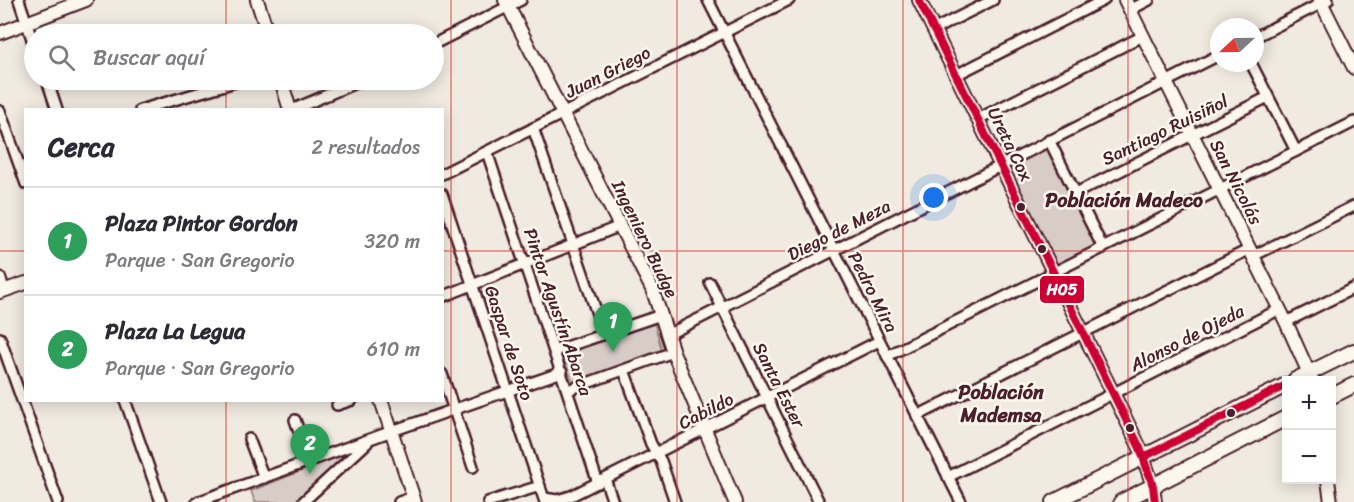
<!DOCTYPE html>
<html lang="es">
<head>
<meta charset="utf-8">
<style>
  :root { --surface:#fff; --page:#f2f2f3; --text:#2b2b33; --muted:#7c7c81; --line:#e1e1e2; --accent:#1a73e8 }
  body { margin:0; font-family:Sriracha,sans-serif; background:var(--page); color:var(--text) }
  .controls { position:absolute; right:18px; bottom:18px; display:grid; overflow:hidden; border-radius:0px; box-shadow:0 3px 15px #0003 }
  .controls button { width:54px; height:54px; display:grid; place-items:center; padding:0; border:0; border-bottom:2px solid var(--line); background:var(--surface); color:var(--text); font:30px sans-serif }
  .compass { position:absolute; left:1210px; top:18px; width:54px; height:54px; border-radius:50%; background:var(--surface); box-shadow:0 3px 15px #0003; rotate:248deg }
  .you { position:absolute; left:934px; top:198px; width:21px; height:21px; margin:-15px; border:4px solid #fff; border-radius:50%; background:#1a73e8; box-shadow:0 0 0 9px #1a73e833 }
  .badge { display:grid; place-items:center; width:39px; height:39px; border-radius:50%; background:var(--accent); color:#fff; font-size:20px; font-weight:700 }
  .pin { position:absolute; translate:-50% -50px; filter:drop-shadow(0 2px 3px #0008) }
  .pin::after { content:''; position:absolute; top:32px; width:21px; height:18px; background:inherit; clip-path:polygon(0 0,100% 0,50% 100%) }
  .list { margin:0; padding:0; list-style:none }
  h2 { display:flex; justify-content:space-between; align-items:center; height:78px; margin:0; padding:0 24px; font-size:26px }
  h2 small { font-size:20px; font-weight:400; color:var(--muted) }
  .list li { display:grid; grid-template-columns:39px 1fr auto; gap:18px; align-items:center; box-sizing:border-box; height:108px; padding:0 24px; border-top:2px solid var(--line) }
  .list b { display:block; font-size:22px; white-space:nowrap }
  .list p { margin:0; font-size:20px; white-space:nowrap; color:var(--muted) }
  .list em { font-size:20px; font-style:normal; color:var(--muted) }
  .icon { flex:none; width:33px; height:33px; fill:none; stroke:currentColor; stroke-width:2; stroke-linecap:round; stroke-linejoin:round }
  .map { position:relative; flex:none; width:1354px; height:502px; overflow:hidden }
  .search { position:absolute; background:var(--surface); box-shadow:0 3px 15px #0003; left:24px; top:24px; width:420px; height:66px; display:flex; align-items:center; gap:15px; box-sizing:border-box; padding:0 21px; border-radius:33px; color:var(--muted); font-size:22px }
  .panel { position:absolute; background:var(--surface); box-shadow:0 3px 15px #0003; left:24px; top:108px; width:420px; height:294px; border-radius:0px }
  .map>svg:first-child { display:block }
</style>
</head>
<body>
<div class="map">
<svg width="1354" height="502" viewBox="0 0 1354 502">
  <rect width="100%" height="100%" fill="#f0eae0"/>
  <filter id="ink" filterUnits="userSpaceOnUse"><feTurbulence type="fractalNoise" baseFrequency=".0167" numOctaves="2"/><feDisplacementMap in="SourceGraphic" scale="12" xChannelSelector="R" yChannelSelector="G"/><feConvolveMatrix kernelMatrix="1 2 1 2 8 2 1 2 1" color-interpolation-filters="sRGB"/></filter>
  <g filter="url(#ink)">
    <!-- green -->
    <g fill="#d8ccc6" stroke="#917678" stroke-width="1.5">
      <path d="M1049,145L1098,245L1057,266L1009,167Z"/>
      <path d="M654,322L662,351L573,383L562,354Z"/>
      <path d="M339,456L346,458L297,502H255L251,491Z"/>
    </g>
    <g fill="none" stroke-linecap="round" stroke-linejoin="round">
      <defs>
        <g id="street">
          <path d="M19,0L34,45"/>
          <path d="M708,0L961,502"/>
          <path d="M1130,10L1149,0"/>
          <path d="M933,30L993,0"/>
          <path d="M1255,37L1328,0"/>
          <path d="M434,44L521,0"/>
          <path d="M1251,63L1296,151"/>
          <path d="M956,75L1104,0"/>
          <path d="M47,80L57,110"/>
          <path d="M140,110L242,80"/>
          <path d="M292,110L362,80"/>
          <path d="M0,111L26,184"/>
          <path d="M978,119L1143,36"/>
          <path d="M533,128L604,334"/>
          <path d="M1049,140L1103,248"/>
          <path d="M487,152L598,483"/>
          <path d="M442,174L789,0"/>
          <path d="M1076,193L1268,97"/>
          <path d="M442,194L545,502"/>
          <path d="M1253,256L1354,206"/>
          <path d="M0,277L5,291"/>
          <path d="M710,283L819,502"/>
          <path d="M442,297L620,226"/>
          <path d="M1286,322L1354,288"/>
          <path d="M667,335L1219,55"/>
          <path d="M0,338L58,502"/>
          <path d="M554,351L661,315"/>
          <path d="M887,356L1354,122"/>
          <path d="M624,370L651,444L661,461L675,502"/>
          <path d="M442,374L473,467"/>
          <path d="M568,390L673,352"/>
          <path d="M125,400L161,502"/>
          <path d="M337,405L352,400"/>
          <path d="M917,416L1250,249"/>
          <path d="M295,420L310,462"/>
          <path d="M249,439L264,478"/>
          <path d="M948,477L1280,309"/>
          <path d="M605,479L613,502"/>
          <path d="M544,498L557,500L571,496L879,341"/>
          <path d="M197,502L392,431L562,372"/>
          <path d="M303,502L367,443"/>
          <path d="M399,502L413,497"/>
          <path d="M488,502L540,486"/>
        </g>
        <g id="secondary">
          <path d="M257,0L268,34"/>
          <path d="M505,0L653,291L673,352L735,502"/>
          <path d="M919,0L1140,448L1153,486L1155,502"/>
          <path d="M1125,0L1286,322L1312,380"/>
          <path d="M1320,0L1354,68"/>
          <path d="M0,33L86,0"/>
          <path d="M281,80L290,110"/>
          <path d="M0,292L26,283"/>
          <path d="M381,400L415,502"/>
          <path d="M1328,480L1331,502"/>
        </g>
        <g id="primary">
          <path d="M1295,380L1354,351"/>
          <path d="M1332,396L1354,385"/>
          <path d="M1054,502L1286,385"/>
          <path d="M1121,502L1286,418"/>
        </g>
      </defs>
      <!-- street casing -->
      <use href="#street" stroke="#4a1f2b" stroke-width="14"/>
      <!-- secondary casing -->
      <use href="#secondary" stroke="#4a1f2b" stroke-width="16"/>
      <!-- primary casing -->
      <use href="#primary" stroke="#4a1f2b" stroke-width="18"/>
      <!-- street -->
      <use href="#street" stroke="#fbf7ec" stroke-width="9"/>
      <!-- secondary -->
      <use href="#secondary" stroke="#fbf7ec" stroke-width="12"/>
      <!-- primary -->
      <use href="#primary" stroke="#fbf7ec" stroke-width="14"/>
      <defs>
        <g id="bus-1">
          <path d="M919,0L1140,448L1153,486L1155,502"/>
          <path d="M1144,457L1286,385"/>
        </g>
      </defs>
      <!-- bus-1 casing -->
      <use href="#bus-1" stroke="#fbf7ec" stroke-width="12"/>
      <!-- bus-1 -->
      <use href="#bus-1" stroke="#c03" stroke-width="8"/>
    </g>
  </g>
  <!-- grid -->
  <path fill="none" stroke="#d62828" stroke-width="1.5" stroke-opacity="0.55" d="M226,0V34M451,0V502M677,0V502M903,0V502M1128,0V502M226,80V110M0,251H26M442,251H1354M226,400V502"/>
  <!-- markers -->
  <g fill="#4a1f2b" stroke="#fbf7ec" stroke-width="2">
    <circle cx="1021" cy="207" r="5"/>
    <circle cx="1042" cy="249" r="5"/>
    <circle cx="1231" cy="413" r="5"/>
    <circle cx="1130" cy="428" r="5"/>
  </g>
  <g text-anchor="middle" stroke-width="5" stroke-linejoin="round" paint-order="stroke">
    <!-- street labels -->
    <g font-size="18" fill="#4a1f2b" stroke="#fbf7ec">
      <text transform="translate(608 72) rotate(-27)" y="6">Juan Griego</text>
      <text transform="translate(1165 130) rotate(-26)" y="6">Santiago Ruisiñol</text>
      <text transform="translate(1010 144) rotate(64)" y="6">Ureta Cox</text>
      <text transform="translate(1236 182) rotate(63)" y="6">San Nicolás</text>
      <text transform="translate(839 230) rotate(-27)" y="6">Diego de Meza</text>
      <text transform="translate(645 239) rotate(64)" y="6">Ingeniero Budge</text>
      <text transform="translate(873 292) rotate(63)" y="6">Pedro Mira</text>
      <text transform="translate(558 312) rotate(71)" y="6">Pintor Agustín Abarca</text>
      <text transform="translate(1187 338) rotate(-27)" y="6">Alonso de Ojeda</text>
      <text transform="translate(509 343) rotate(72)" y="6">Gaspar de Soto</text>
      <text transform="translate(779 385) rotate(63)" y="6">Santa Ester</text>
      <text transform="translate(706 411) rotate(-27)" y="6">Cabildo</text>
    </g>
    <!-- neighbourhood labels -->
    <g font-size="20" font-weight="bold" fill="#4a1f2b" stroke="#fbf7ec">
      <text x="1124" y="207">Población Madeco</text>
      <text x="1001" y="399">Población<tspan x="1001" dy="23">Mademsa</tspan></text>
    </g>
  </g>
  <rect stroke="#fbf7ec" stroke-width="2" x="1039" y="275" width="46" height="29" rx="6" fill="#c03"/>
  <g font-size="16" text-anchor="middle" font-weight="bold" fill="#fff">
    <text x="1062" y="295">H05</text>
  </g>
</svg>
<div class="controls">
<button>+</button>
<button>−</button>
</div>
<svg class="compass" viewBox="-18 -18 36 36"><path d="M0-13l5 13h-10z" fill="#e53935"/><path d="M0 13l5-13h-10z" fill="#7c7c81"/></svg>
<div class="you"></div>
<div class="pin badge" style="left:613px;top:352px;background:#2e9e5b">1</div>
<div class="pin badge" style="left:310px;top:474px;background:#2e9e5b">2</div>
<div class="search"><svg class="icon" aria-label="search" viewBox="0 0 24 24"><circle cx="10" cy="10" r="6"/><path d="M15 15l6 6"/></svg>Buscar aquí</div>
<section class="panel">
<h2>Cerca<small>2 resultados</small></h2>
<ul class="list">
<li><span class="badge" style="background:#2e9e5b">1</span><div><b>Plaza Pintor Gordon</b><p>Parque · San Gregorio</p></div><em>320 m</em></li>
<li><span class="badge" style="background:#2e9e5b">2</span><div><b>Plaza La Legua</b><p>Parque · San Gregorio</p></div><em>610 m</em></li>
</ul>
</section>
</div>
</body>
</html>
